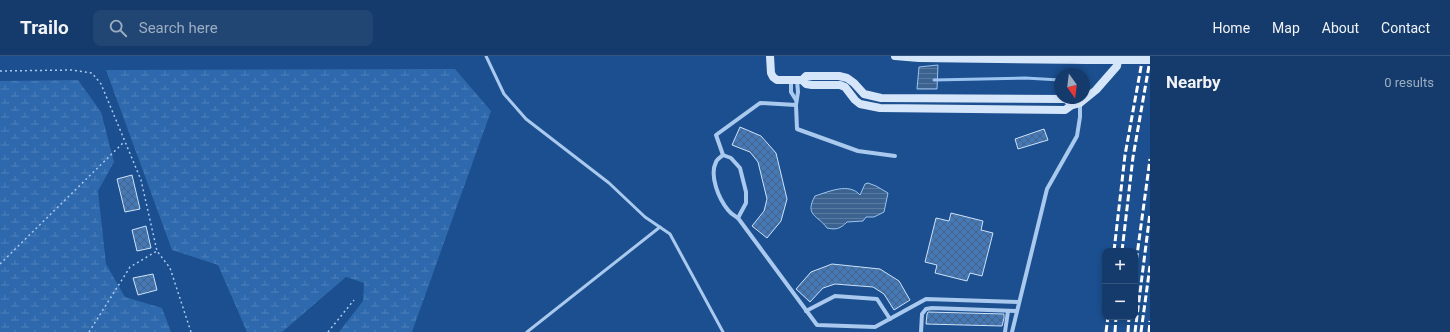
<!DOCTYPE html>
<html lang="en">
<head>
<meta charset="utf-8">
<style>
  :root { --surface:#143b6b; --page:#214673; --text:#f1f3f6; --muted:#9dadc1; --line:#33557e }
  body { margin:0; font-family:Roboto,sans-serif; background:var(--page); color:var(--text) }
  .controls { position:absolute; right:12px; bottom:12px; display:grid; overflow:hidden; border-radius:8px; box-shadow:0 2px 6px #0003 }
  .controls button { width:36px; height:36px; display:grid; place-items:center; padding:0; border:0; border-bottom:1px solid var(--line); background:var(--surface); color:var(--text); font:20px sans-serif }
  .compass { position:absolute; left:1054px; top:12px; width:36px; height:36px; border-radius:50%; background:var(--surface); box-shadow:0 2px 6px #0003; rotate:166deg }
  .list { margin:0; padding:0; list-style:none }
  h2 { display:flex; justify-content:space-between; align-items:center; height:52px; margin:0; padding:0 16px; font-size:17px }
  h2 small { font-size:13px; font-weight:400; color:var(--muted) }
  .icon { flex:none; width:22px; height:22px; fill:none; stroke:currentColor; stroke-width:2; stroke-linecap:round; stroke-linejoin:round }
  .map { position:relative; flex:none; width:1150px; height:276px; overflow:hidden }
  header { display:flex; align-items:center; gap:24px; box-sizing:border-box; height:56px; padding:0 20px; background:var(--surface); border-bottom:1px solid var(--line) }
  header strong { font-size:19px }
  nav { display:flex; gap:22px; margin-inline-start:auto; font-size:14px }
  .search { width:280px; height:36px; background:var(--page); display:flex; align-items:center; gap:10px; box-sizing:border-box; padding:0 14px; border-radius:8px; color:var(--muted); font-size:15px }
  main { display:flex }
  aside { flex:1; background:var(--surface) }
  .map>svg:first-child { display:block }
</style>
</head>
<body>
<header>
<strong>Trailo</strong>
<div class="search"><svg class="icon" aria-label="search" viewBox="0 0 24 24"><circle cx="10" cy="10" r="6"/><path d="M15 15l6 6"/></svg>Search here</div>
<nav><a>Home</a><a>Map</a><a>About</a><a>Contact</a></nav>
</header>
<main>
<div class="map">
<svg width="1150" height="276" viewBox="0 0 1150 276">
  <defs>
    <pattern id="wetland-marsh" width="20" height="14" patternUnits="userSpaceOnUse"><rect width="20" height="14" fill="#2e69ad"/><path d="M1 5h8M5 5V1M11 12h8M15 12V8" fill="none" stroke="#4d80b9"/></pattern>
    <pattern id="water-rules" width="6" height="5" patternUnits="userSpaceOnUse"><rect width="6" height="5" fill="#3c6290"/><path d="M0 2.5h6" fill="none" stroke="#597aa1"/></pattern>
    <pattern id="building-cross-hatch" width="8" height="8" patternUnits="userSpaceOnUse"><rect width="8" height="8" fill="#4478b7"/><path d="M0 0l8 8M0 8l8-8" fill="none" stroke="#486282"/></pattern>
  </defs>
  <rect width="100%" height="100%" fill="#1b4f8f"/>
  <!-- wetland -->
  <g fill="url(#wetland-marsh)">
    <path d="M455,13L491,55L412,276H339L363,245L364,227L346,221L282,276H247L218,209L172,194L106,14Z"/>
    <path d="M78,24L101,56L114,106L98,135L106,208L125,241L162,252L171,276H0V25Z"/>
  </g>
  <!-- water -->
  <g fill="url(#water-rules)" stroke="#9cc4f0">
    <path d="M938,9L937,33H917L919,11Z"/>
    <path d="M868,127L876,130L888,137L884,156L874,161H866L863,165L847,166C840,173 836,174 827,172C818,159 804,160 815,140C828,136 849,126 860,139L865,128Z"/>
  </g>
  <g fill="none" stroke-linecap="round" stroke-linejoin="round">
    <!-- stream -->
    <path stroke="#9cc4f0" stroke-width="3" d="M934,24L1025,22L1060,24"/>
  </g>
  <!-- building -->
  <g fill="url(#building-cross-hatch)" stroke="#cfe3fa">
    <path d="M740,71L761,80L776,97L787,143L781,165L767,182L752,170L764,155L767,143L758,106L750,96L732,89Z"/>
    <path d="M1044,73L1048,84L1018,93L1015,83Z"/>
    <path d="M132,119L140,153L125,156L117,123Z"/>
    <path d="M951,157L983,165L981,174L993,177L982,220L970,217L967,225L935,217L937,209L925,206L936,162L949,165Z"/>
    <path d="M146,170L151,192L137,195L132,174Z"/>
    <path d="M832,208L880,213L899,225L910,244L894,254L884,238L873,231L835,228L823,232L810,246L796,233L811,216Z"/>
    <path d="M153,218L157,234L138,239L133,222Z"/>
    <path d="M928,256L1004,258V262L1002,270L926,268L927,258Z"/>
  </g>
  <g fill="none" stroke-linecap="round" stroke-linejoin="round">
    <!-- path -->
    <g stroke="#a9c9ee" stroke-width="1.5" stroke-dasharray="2 3" stroke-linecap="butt">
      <path d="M0,15L72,14L92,17L101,28L141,124L157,195L170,212L191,276"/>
      <path d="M0,208L124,86"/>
      <path d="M89,276L130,211L157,195"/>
      <path d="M328,276L354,244"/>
    </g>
    <!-- lane -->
    <g stroke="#a9c9ee" stroke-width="3">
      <path d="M486,0L504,38L526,63L609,127L645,161L670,178L723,276"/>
      <path d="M527,276L660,171"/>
    </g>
    <!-- street -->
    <g stroke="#a9c9ee" stroke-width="4">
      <path d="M791,24V36L796,44"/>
      <path d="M796,49L797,73L858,95L895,100"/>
      <path d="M723,99C721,101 717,103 716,106C709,120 719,143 728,154C731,158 735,160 738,162L817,269L875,271L926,243L1018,246"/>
      <path d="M738,162L746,147V136L740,112L731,102L723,99L716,79L760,47L796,49L798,36L797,24"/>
      <path d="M806,255L835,240L877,243L890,263"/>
      <path d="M921,276L922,258L926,253L932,252L1016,255"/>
      <path d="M1005,276L1008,255"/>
      <path d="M1012,276L1047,133L1077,80L1080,61V47"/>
    </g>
    <!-- secondary -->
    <g stroke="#d6e6fa" stroke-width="8">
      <path d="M770,0L771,17L773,21L777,24H802L806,28L812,29H840L845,31L855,44L860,48L880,52L1065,54L1072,49L1080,47L1096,34L1117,10L1119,0"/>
      <path d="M895,0L919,2L1087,4"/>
      <path d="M802,24L806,20H839L847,22L854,27L864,38L881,42L1066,43L1072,49"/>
    </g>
    <!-- rail -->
    <g stroke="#fff" stroke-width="3" stroke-dasharray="7 3" stroke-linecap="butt">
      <path d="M1114,195L1125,99L1143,0"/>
      <path d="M1122,195L1133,101L1150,4"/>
      <path d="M1135,214L1150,103"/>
      <path d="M1106,276L1108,261"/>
      <path d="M1115,276L1116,261"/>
      <path d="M1128,276L1129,261"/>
      <path d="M1135,276L1150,157"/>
      <path d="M1141,276L1150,210"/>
      <path d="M1149,276L1150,265"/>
    </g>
    <!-- secondary-bridge -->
    <path stroke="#d6e6fa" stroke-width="8" d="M1087,4H1150"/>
  </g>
</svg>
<div class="controls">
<button>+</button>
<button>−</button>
</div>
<svg class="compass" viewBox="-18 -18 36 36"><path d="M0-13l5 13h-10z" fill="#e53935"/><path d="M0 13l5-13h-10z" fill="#9dadc1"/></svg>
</div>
<aside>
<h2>Nearby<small>0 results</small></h2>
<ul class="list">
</ul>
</aside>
</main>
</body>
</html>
